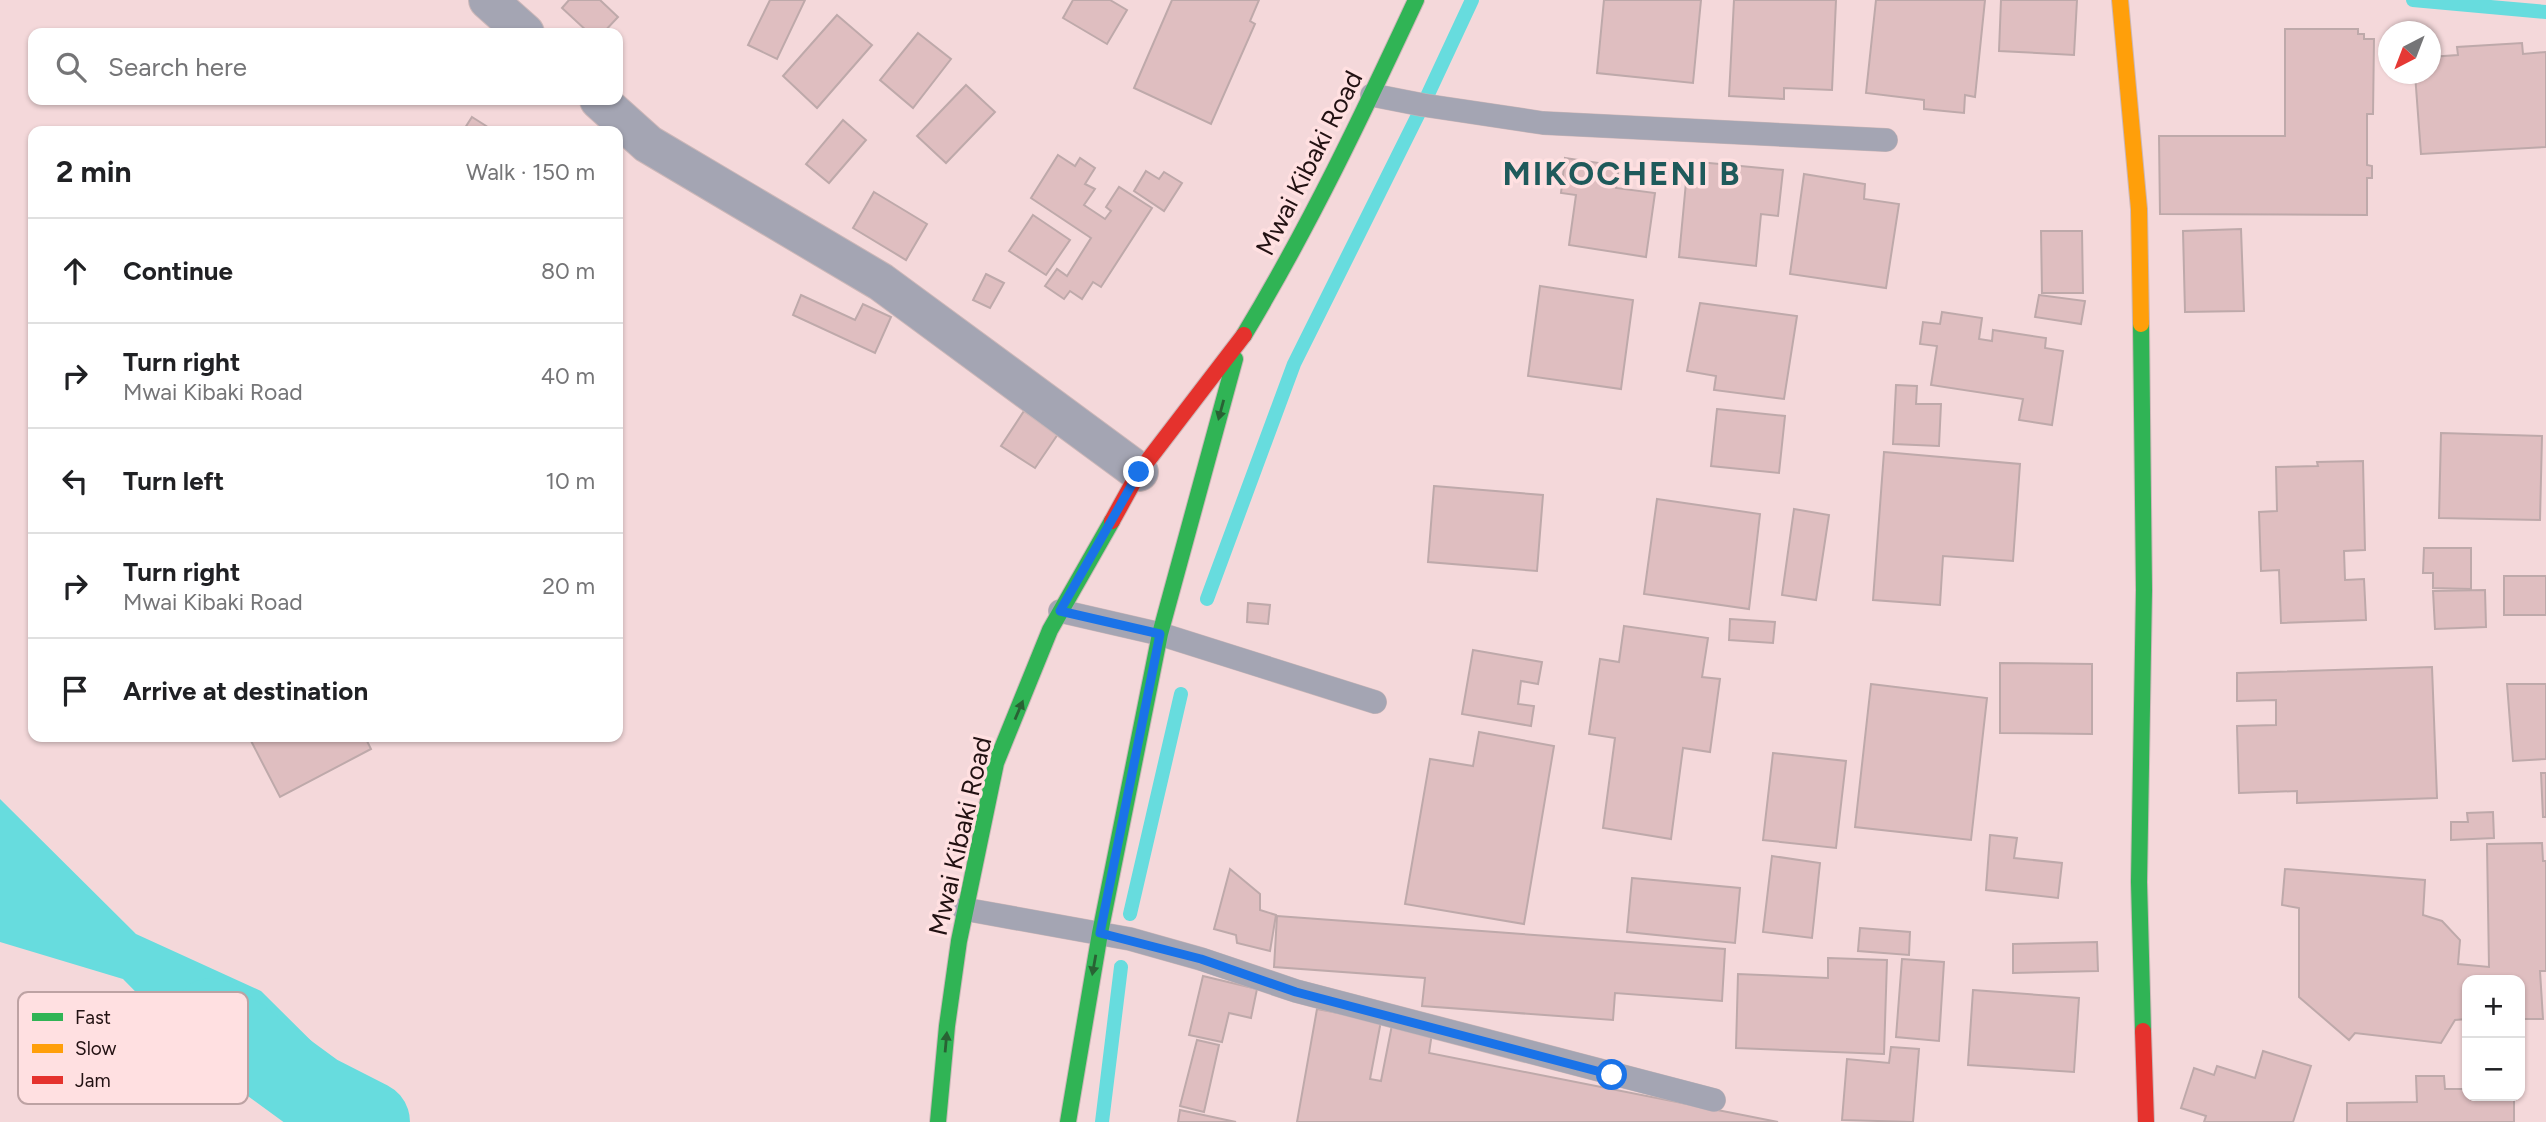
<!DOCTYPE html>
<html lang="en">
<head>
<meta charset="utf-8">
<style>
  :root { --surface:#fff; --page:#f6f6f6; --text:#202124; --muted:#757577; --line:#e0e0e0 }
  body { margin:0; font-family:Figtree,sans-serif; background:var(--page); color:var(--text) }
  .controls { position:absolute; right:21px; bottom:21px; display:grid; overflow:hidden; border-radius:14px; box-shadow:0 2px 5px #0004 }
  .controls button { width:63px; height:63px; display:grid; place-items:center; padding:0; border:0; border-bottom:2px solid var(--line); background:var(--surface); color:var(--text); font:35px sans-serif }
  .compass { position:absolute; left:2378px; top:21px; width:63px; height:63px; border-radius:50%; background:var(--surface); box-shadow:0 2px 5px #0004; rotate:222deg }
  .stop { position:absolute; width:21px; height:21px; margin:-16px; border:5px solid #1a73e8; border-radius:50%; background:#fff }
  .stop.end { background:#1a73e8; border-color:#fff; box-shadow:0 2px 7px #0008 }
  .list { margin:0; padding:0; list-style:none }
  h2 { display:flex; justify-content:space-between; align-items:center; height:91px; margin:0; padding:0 28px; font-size:30px }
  h2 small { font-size:23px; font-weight:400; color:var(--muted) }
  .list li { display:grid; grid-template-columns:46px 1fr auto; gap:21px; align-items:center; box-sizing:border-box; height:105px; padding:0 28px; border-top:2px solid var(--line) }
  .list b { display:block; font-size:26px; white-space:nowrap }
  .list p { margin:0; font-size:23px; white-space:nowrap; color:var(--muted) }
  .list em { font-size:23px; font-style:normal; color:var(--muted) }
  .icon { flex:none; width:38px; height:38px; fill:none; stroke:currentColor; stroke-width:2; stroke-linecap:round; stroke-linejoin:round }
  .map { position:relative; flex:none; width:2546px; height:1122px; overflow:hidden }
  .search { position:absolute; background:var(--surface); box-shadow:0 2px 5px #0004; left:28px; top:28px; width:595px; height:77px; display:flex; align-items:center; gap:18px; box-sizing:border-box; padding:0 24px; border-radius:14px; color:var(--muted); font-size:26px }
  .panel { position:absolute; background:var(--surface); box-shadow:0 2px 5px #0004; left:28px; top:126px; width:595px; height:616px; border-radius:14px }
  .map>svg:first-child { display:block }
</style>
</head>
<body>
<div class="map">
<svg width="2546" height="1122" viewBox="0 0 2546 1122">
  <rect width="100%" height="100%" fill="#f4d8da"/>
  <!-- water -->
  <path fill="#67dcde" d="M0,799L136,934L261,991L388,1117L183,1040L123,979L0,942Z"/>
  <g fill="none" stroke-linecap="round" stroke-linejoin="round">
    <!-- stream -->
    <g stroke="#67dcde" stroke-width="14">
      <path d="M2413,0L2546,12"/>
      <path d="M1207,599L1294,364L1423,105L1472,0"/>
      <path d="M1130,914L1181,694"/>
      <path d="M1102,1122L1121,967"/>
    </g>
    <!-- river -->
    <path stroke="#67dcde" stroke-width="82" d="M212,1019L316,1095L369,1122"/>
  </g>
  <!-- building -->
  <g fill="#dfbec0" stroke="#bea9aa" stroke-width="2">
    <path d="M569,0H600L618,17L603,33H589L562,8Z"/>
    <path d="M770,0H805L777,59L748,45Z"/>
    <path d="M1073,0H1110L1127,10L1107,44L1063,18Z"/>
    <path d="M1172,0H1259L1250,21L1255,24L1211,124L1134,88Z"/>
    <path d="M1604,0H1701L1693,83L1597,73Z"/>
    <path d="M1734,0H1836L1832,90L1784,88V99L1729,96Z"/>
    <path d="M1876,0H1985L1975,97L1965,95L1964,113L1924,109V100L1866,93Z"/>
    <path d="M2001,0H2077L2074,55L1999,51Z"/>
    <path d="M837,15L872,45L817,108L783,76Z"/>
    <path d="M2285,29H2358V34H2364V39H2374L2373,114H2367V165L2372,166V178H2367V215L2160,214L2159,136H2285Z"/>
    <path d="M918,33L951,59L913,108L880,80Z"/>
    <path d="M2522,43L2523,54L2546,52V147L2421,154L2415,74H2430V57L2458,55L2457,47Z"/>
    <path d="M966,85L995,112L946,163L917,136Z"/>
    <path d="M472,117L494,131H463Z"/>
    <path d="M843,120L866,140L829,183L806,164Z"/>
    <path d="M1058,155L1075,166L1080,158L1095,168L1085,184L1095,189L1084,205L1105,219L1111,211L1106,207L1119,187L1152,208L1101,287L1093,282L1082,299L1070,291L1064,299L1045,286L1057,269L1067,276L1091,238L1031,198Z"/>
    <path d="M1565,158L1619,166L1616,188L1655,193L1646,257L1569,245L1576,195L1561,193Z"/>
    <path d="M1688,161L1783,170L1778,216L1761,214L1756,266L1679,257Z"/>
    <path d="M1146,171L1159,179L1164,172L1182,183L1164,211L1134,191Z"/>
    <path d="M1804,174L1865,184L1864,199L1899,204L1886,288L1790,274Z"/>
    <path d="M874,192L927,224L906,260L853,228Z"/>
    <path d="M1033,215L1070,240L1046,275L1009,251Z"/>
    <path d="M2241,229L2244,311L2185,312L2183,231Z"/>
    <path d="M2041,231H2082L2083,293H2042Z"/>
    <path d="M986,274L1004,283L990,308L973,300Z"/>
    <path d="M1540,286L1633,300L1621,389L1528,376Z"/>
    <path d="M801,295L855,320L863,304L891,317L875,353L793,315Z"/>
    <path d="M2039,295L2085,301L2081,324L2035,317Z"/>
    <path d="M1700,303L1797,316L1784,399L1714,390L1716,376L1687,371Z"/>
    <path d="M1942,312L1982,318L1979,339L1992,341L1993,330L2046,338L2045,348L2063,351L2052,425L2019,420L2023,399L1931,385L1937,346L1920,344L1923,322L1940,324Z"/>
    <path d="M1896,385L1917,386L1916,404H1941L1939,446L1893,444Z"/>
    <path d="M1717,409L1785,416L1779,473L1711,466Z"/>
    <path d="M1024,411L1058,434L1035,468L1001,446Z"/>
    <path d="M2441,433L2542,436L2540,520L2439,518Z"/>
    <path d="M1884,452L2020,464L2013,561L1943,556L1940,605L1873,600Z"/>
    <path d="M2363,461L2365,550L2344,551L2345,580L2364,579L2366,620L2281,623L2279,570L2261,571L2259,512L2277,511L2276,467L2318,466L2317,462Z"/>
    <path d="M1434,486L1543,495L1537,571L1428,562Z"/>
    <path d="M1657,499L1760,514L1749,609L1644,594Z"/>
    <path d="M1794,509L1829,515L1816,600L1782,595Z"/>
    <path d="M2424,548H2471V589L2433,588V573H2423Z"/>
    <rect x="2504" y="576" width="42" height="39"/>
    <path d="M2485,590L2486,627L2435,629L2433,591Z"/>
    <path d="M1248,603L1270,605L1268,624L1247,622Z"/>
    <path d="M1730,619L1775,622L1773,643L1729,640Z"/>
    <path d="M1624,626L1708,638L1702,677L1720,679L1710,752L1683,748L1671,839L1603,828L1615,738L1589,734L1600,659L1619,662Z"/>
    <path d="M1473,650L1542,662L1538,684L1521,681L1518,704L1534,706L1531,726L1462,714Z"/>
    <path d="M2000,663L2092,664V734L2000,733Z"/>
    <path d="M2432,667L2437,798L2297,803V791L2239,793L2237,726L2276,725V700L2237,701V673Z"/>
    <path d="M1871,684L1987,698L1971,840L1855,827Z"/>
    <path d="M2507,684H2546V759L2513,761Z"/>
    <path d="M1479,732L1554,746L1524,924L1405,904L1430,759L1473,766Z"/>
    <path d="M249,737H365L371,749L280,797Z"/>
    <path d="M1773,753L1846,761L1836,848L1763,840Z"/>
    <path d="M2541,773H2546V817H2543Z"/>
    <path d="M2493,812L2494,838L2451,840V822H2468L2467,813Z"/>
    <path d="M1990,835L2017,838L2014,858L2062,863L2058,898L1986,890Z"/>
    <path d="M2542,843L2543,861H2546V971H2540L2543,1019H2520V980H2467V1019L2455,1020L2441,1043L2355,1033L2349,1040L2299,997V908L2282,905L2285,869L2425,880L2423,915L2442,921L2460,940L2458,964L2489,967L2487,844Z"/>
    <path d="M1772,856L1820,863L1812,938L1763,932Z"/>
    <path d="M1230,869L1260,894V910L1276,915L1270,951L1237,943L1236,935L1214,929Z"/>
    <path d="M1632,878L1740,888L1735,943L1627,932Z"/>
    <path d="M1277,916L1725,949L1722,1001L1615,993L1613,1020L1422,1006L1425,978L1274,967Z"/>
    <path d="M1860,928L1910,932L1909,955L1858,951Z"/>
    <path d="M2097,942L2098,971L2013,973V944Z"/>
    <path d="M1828,958L1887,960L1884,1054L1736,1048L1738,974L1828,978Z"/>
    <path d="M1902,959L1944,962L1939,1041L1896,1037Z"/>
    <path d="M1203,976L1257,989L1251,1018L1229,1013L1222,1042L1189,1035Z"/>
    <path d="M1973,990L2079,998L2074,1072L1968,1065Z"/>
    <path d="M1317,1009L1381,1021L1370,1079L1381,1081L1392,1025L1432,1033L1429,1053L1778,1122H1297Z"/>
    <path d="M1197,1040L1219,1045L1204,1112L1180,1106Z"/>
    <path d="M1891,1047L1919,1049L1913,1122L1842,1120L1847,1059L1889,1063Z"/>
    <path d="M2263,1051L2311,1066L2293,1122H2204L2206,1116L2181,1108L2194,1068L2214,1075L2217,1066L2255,1078Z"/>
    <path d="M2416,1076H2444L2445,1089H2467V1096H2514V1122H2347V1103L2417,1102Z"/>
    <path d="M1180,1110L1236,1122H1178Z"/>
  </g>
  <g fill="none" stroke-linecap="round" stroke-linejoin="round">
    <defs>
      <g id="lane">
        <path d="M1372,95L1423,105L1543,123L1886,140"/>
        <path d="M1060,611L1160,634L1375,702"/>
        <path d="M964,909L1130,939L1201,959L1296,991L1714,1100"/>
      </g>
      <g id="street">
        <path d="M488,0L525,33"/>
        <path d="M599,100L648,144L881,282L1139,472"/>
      </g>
      <g id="fast">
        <path d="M2141,324L2144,590L2139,882L2143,1031"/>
        <path d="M1244,335C1309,227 1363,114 1416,0"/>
        <path d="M938,1122L947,1026L959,941L996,763L1050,630L1112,521"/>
        <path d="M1068,1122L1100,933L1160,634L1235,359"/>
      </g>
      <path id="slow" d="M2120,0L2139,209L2141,324"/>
      <g id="jam">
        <path d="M1112,521L1139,472L1244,335"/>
        <path d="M2143,1031L2146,1122"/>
      </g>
    </defs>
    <!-- lane casing -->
    <use href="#lane" stroke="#ccb7b8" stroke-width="24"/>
    <!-- street casing -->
    <use href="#street" stroke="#ccb7b8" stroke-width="40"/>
    <!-- fast casing -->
    <use href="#fast" stroke="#ccb7b8" stroke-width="18"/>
    <!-- slow casing -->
    <use href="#slow" stroke="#ccb7b8" stroke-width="18"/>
    <!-- jam casing -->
    <use href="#jam" stroke="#ccb7b8" stroke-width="18"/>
    <!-- lane -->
    <use href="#lane" stroke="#a4a5b3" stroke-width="23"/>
    <!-- street -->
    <use href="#street" stroke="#a4a5b3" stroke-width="38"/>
    <!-- fast -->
    <use href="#fast" stroke="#30b455" stroke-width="16"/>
    <!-- slow -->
    <use href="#slow" stroke="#ff9f0a" stroke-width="16"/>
    <!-- jam -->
    <use href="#jam" stroke="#e5322d" stroke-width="16"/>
  </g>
  <!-- one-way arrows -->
  <defs><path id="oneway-solid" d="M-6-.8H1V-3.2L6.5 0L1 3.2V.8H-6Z" transform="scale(1.75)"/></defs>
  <g fill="#296234">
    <use href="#oneway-solid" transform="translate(1221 410) rotate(105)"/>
    <use href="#oneway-solid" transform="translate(1019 710) rotate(-67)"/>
    <use href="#oneway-solid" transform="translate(1094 965) rotate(100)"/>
    <use href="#oneway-solid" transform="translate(946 1042) rotate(-85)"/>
  </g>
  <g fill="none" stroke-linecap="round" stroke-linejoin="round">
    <!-- route -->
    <path stroke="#1a73e8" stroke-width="9" d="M1139,472L1060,611L1160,634L1100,933L1201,959L1296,992L1612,1075"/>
  </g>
  <g text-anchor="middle" stroke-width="7" stroke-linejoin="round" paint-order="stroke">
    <!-- street labels -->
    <g font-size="26" fill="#221112" stroke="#ffe0e1">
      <text transform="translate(1309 163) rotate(-63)" y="9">Mwai Kibaki Road</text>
      <text transform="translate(960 836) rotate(-77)" y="9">Mwai Kibaki Road</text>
    </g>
    <!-- district labels -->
    <g font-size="33" font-weight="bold" letter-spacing="2" fill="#1f5a5b" stroke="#ffe0e1">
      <text x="1622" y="185">MIKOCHENI B</text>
    </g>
  </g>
  <!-- legend -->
  <rect x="18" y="992" width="230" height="112" rx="10" fill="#ffe0e1" stroke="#bda2a3" stroke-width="2"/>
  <rect x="32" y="1013" width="31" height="8" fill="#30b455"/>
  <rect x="32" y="1044" width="31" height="9" fill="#ff9f0a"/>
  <rect x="32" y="1076" width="31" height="8" fill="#e5322d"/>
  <g font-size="19" fill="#221112">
    <text x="75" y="1024">Fast</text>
    <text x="75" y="1055">Slow</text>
    <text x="75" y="1087">Jam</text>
  </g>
</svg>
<div class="controls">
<button>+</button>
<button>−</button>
</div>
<svg class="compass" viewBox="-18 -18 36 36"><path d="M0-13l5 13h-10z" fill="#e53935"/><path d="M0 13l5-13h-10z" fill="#757577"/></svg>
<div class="stop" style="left:1612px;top:1075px"></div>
<div class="stop end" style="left:1139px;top:472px"></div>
<div class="search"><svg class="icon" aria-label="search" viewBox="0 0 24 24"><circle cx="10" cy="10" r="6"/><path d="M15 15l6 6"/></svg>Search here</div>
<section class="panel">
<h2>2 min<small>Walk · 150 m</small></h2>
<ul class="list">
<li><svg class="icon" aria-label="ahead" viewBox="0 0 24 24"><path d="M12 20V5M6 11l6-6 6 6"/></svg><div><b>Continue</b></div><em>80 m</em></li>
<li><svg class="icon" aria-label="right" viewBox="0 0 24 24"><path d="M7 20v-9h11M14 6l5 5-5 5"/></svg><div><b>Turn right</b><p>Mwai Kibaki Road</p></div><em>40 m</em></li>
<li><svg class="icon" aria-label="left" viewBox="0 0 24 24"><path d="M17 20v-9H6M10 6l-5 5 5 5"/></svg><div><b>Turn left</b></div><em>10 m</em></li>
<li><svg class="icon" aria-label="right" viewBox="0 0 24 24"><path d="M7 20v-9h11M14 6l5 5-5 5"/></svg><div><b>Turn right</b><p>Mwai Kibaki Road</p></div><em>20 m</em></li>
<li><svg class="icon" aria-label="arrive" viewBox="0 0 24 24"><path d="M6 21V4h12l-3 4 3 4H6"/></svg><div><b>Arrive at destination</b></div></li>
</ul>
</section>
</div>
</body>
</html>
